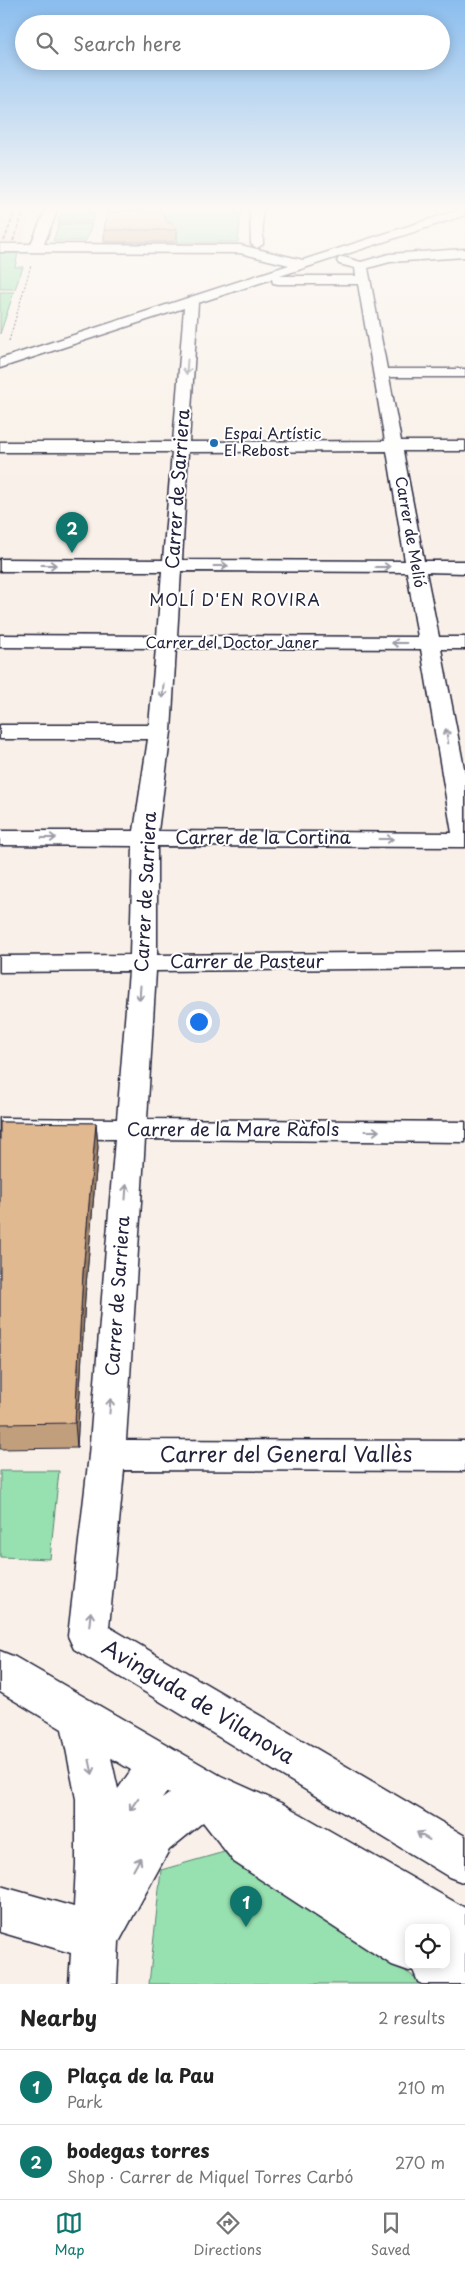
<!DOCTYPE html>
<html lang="en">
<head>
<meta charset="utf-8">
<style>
  :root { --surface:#fff; --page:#f2f2f2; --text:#222; --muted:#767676; --line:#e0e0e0; --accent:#0f766e }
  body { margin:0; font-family:"Playpen Sans",sans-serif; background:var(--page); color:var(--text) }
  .controls { position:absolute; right:15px; bottom:15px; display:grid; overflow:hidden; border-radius:10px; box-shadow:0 2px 12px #0003 }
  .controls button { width:45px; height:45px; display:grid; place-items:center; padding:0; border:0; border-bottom:1px solid var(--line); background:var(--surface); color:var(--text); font:25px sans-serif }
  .you { position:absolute; left:198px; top:1021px; width:18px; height:18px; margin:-12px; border:4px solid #fff; border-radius:50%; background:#1a73e8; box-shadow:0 0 0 8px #1a73e833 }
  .badge { display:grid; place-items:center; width:32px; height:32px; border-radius:50%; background:var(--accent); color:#fff; font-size:16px; font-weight:700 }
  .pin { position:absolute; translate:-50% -41px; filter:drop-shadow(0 1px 2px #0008) }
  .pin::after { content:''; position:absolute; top:26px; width:18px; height:15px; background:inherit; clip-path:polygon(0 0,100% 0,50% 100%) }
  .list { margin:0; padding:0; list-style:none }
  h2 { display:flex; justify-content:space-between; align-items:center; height:65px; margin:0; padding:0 20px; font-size:21px }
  h2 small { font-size:16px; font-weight:400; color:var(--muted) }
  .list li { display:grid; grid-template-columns:32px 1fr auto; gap:15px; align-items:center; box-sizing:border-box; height:75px; padding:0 20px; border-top:1px solid var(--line) }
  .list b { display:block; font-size:19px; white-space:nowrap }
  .list p { margin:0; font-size:16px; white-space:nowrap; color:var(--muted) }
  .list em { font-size:16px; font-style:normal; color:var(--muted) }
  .icon { flex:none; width:28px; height:28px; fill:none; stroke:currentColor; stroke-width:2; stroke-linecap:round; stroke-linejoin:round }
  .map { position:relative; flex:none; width:465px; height:1984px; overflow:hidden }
  .search { position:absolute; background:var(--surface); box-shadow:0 2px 12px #0003; left:15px; right:15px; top:15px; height:55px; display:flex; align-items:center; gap:12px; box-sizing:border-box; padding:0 18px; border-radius:28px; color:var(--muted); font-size:19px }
  .sheet { height:215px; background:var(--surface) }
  nav { display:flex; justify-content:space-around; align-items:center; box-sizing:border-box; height:70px; border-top:1px solid var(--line); background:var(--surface); font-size:14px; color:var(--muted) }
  nav a { display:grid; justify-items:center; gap:2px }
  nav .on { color:var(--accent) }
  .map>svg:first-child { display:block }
</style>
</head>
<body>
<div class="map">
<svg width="465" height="1984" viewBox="0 0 465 1984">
  <rect width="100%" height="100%" fill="#f9f1e9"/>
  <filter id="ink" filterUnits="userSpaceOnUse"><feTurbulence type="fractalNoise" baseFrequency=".02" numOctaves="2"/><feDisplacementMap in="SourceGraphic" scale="10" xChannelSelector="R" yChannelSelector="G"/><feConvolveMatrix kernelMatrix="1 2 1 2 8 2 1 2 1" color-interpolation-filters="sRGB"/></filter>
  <g filter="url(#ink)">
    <!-- built -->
    <path fill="#f2e0cf" d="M0,206H34L23,242H0Z"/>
    <!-- green -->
    <g fill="#97e0af" stroke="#5c8175">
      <path d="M63,207H96L92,222H58Z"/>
      <path d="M107,207L241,208L238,242H177L172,234L108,223Z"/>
      <path d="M59,224H92L86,241H53Z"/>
      <path d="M0,253H18L15,267H23L15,289H0Z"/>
      <path d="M0,292H14L0,334Z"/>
      <path d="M0,1471H59L50,1559L0,1557Z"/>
      <path d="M224,1852L425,1984H149L161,1870Z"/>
    </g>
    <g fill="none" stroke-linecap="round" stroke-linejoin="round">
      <defs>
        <g id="minor">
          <path d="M47,206H59L44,244L240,245L303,260L465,208V215L280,276H356L355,268L339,264L337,261L339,258L343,257L361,262L389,254L465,249V257L390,262L368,268L387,369H465V377H389L401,441H465V451H403L424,561H465V573L426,572L439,637H465V649H441L465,773V847L157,846V955L465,952V968L156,971L147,1119L465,1122V1142L145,1139L126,1440L465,1441V1471L124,1470L109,1627L465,1836V1883L449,1877L74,1649L68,1636L89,1455L115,1139L0,1138V1118L117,1119L129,971L0,972V956L130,955L133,846L0,845V831H134L148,739H0V725H149L156,648L0,647V635L157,636L162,571H0V559L163,560L172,452H0V442H173L184,308L0,368V359L289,265L240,253L0,252V244H31ZM272,279L273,283L278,284H358L385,441L189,442L198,303ZM387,451L405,561L182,560L188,452ZM181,571L407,572L418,637L177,636ZM176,648L421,649L452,833L158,831L171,732Z"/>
          <path d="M250,206H262L263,244L257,248L251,244Z"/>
          <path d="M0,1651L15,1657L221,1776L281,1803L465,1908V1984H422L418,1982L413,1970L409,1971L392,1965L234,1862L203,1822L169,1850L119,1942L117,1984H69L71,1953L0,1932V1886L74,1907L76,1864V1799L62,1729L0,1692ZM111,1758L131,1770L118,1789ZM167,1792L170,1793L162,1799ZM409,1928H446V1965H409Z"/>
        </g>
      </defs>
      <!-- minor casing -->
      <use href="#minor" stroke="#22223b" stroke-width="3"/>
      <!-- path -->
      <path stroke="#22223b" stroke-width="1" stroke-dasharray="2 2" stroke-linecap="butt" d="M9,341L31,265"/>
      <!-- minor -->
      <use href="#minor" fill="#fff" fill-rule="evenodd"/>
      <!-- rail -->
      <g stroke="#22223b" stroke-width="2" stroke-dasharray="4 2" stroke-linecap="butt">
        <path d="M0,209L1,206"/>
        <path d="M4,241L17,206"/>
        <path d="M13,241L26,206"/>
      </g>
    </g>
    <!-- wall -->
    <g fill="#c19f7d" stroke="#22223b">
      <path d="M168,223L177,230V242H104V230Z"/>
      <path d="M0,1122L96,1123L98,1147L85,1297L77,1448L0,1449Z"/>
    </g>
    <!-- shaded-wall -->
    <path fill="#9d8266" stroke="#22223b" d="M96,1123L98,1147L85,1297L77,1448L75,1423L83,1272Z"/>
    <!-- building -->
    <g fill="#e0b991" stroke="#22223b">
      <path d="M159,208L168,223H172L177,230H104L108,212Z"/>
      <path d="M0,1122L96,1123L83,1272L75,1423L0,1424Z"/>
    </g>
    <!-- one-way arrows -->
    <defs><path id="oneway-shaft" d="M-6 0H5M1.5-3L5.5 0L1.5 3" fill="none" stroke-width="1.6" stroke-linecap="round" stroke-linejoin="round" transform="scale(1.25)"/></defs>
    <g stroke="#9c9ca7">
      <use href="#oneway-shaft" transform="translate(187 367) rotate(94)"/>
      <use href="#oneway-shaft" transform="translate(49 565)"/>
      <use href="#oneway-shaft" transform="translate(221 566)"/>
      <use href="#oneway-shaft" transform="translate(383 567)"/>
      <use href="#oneway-shaft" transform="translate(399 643) rotate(180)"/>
      <use href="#oneway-shaft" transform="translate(163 691) rotate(94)"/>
      <use href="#oneway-shaft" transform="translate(447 736) rotate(-100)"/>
      <use href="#oneway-shaft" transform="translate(49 838)"/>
      <use href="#oneway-shaft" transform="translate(386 839)"/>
      <use href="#oneway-shaft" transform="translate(140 993) rotate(94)"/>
      <use href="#oneway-shaft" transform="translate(372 1131)"/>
      <use href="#oneway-shaft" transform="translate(126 1192) rotate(-86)"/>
      <use href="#oneway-shaft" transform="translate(110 1406) rotate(-86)"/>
      <use href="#oneway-shaft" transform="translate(90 1619) rotate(-84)"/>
      <use href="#oneway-shaft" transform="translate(91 1767) rotate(78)"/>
      <use href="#oneway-shaft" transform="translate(134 1804) rotate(125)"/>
      <use href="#oneway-shaft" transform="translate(423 1836) rotate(-149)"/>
      <use href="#oneway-shaft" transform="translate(137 1864) rotate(-61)"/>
    </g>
  </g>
  <!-- sky -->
  <linearGradient id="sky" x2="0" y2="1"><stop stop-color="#8abdee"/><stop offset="0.43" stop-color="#fcf9f5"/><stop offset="1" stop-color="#fcf9f5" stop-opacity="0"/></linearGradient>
  <rect width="465" height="484" fill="url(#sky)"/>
  <!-- markers -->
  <circle fill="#1f6fb2" stroke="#fff" stroke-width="2" cx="214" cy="443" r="5"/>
  <g text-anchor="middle" stroke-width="4" stroke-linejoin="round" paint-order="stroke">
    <!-- far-poi labels -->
    <g font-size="15" fill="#22223b" stroke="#fff" text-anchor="start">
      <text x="224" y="439">Espai Artístic<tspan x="224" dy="17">El Rebost</tspan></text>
    </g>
    <!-- far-street labels -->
    <g font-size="15" fill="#22223b" stroke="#fff">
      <text transform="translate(410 532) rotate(80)" y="5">Carrer de Melió</text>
      <text x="232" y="648">Carrer del Doctor Janer</text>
    </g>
    <!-- far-neighbourhood labels -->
    <g font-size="16" letter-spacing="1" fill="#22223b" stroke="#fff">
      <text x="235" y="606">MOLÍ D'EN ROVIRA</text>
    </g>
    <!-- street labels -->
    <g font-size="18" fill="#22223b" stroke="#fff">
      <text transform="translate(178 489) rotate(-86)" y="6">Carrer de Sarriera</text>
      <text x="263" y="844">Carrer de la Cortina</text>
      <text transform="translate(146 892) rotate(-87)" y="6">Carrer de Sarriera</text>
      <text x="247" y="968">Carrer de Pasteur</text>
      <text x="233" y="1136">Carrer de la Mare Ràfols</text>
      <text transform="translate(118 1296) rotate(-86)" y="6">Carrer de Sarriera</text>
    </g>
    <!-- near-street labels -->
    <g font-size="21" fill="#22223b" stroke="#fff">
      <text x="286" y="1462">Carrer del General Vallès</text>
      <text transform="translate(198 1702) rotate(31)" y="7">Avinguda de Vilanova</text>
    </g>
  </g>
</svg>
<div class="controls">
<button><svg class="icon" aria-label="locate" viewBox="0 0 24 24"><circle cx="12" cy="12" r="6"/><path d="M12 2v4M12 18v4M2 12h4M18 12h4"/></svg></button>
</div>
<div class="you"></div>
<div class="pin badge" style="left:246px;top:1927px">1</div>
<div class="pin badge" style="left:72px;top:553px">2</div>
<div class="search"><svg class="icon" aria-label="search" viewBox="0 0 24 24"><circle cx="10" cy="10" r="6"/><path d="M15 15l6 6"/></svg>Search here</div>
</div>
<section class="sheet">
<h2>Nearby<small>2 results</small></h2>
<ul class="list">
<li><span class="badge">1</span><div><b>Plaça de la Pau</b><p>Park</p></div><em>210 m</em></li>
<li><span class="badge">2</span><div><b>bodegas torres</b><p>Shop · Carrer de Miquel Torres Carbó</p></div><em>270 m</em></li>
</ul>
</section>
<nav>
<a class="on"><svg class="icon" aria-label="map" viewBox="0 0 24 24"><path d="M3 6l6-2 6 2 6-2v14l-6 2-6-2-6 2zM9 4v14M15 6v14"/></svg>Map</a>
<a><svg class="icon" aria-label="directions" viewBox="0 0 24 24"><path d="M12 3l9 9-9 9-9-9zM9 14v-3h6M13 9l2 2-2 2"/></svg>Directions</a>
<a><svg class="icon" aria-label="saved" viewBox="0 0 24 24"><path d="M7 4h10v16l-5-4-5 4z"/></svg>Saved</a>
</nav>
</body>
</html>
